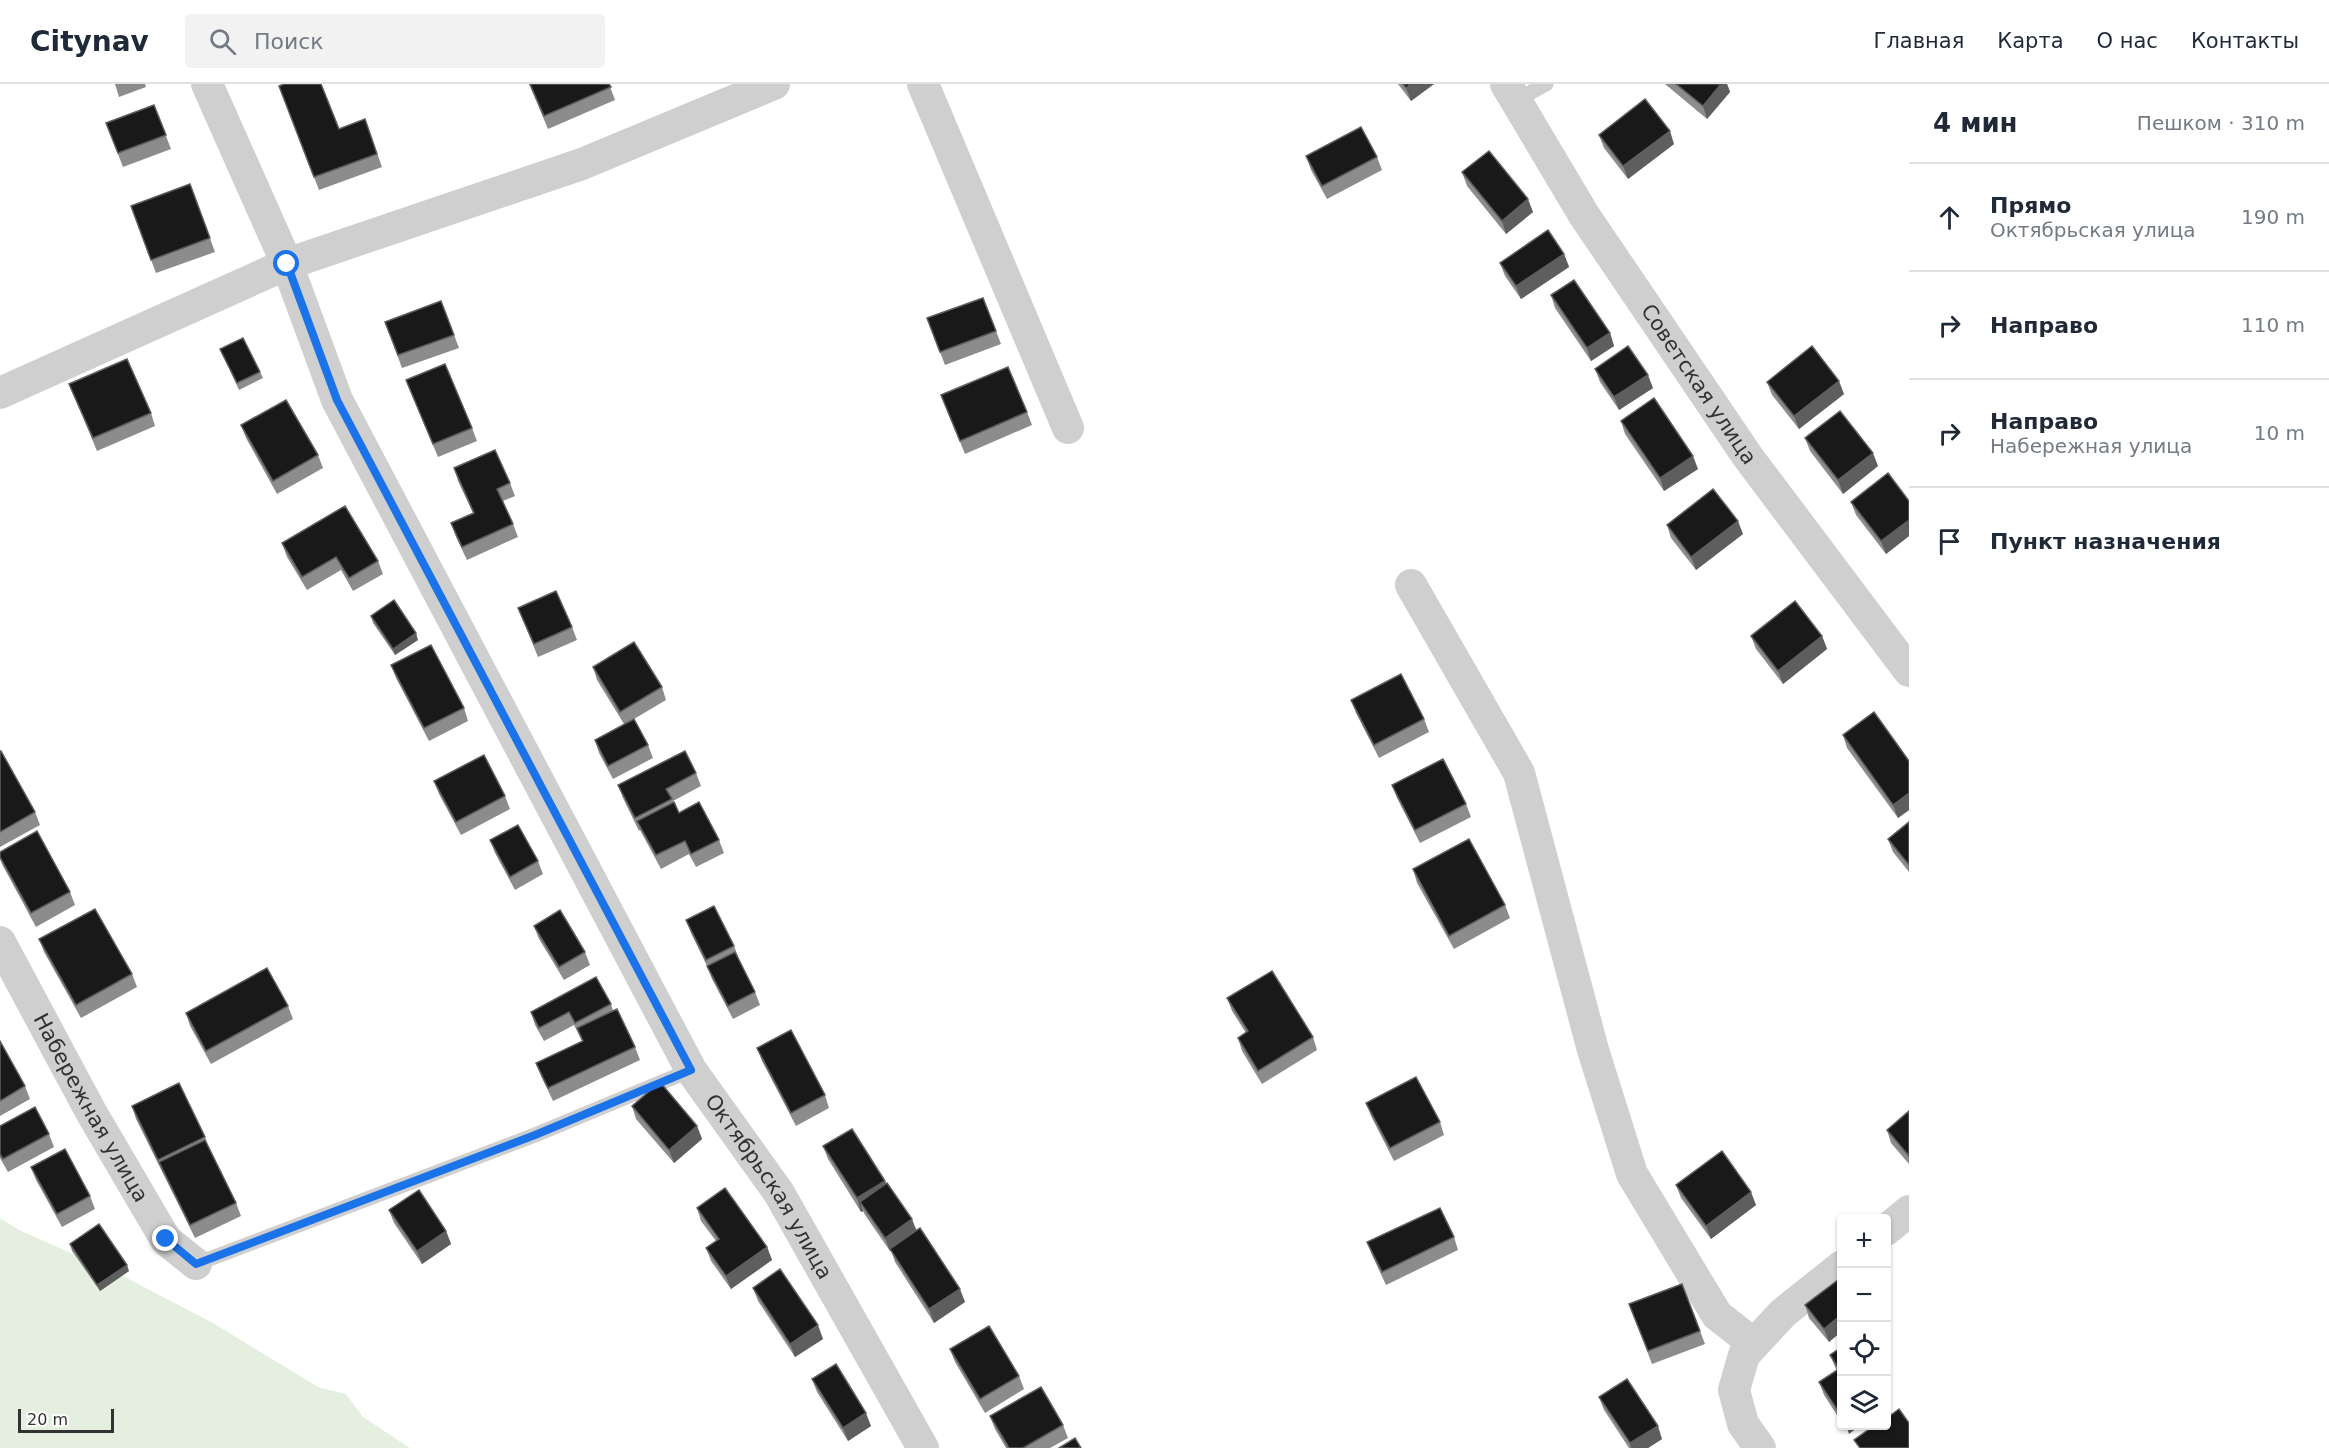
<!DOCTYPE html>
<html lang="ru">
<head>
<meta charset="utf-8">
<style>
  :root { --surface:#fff; --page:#f2f2f3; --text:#1f2937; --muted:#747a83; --line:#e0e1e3 }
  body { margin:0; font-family:"DejaVu Sans",sans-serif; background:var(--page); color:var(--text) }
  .controls { position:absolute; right:18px; bottom:18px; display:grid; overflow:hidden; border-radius:6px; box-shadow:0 2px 4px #0004 }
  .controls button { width:54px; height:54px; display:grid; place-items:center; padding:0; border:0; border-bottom:2px solid var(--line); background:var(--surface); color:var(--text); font:30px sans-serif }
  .scale { position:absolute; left:18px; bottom:15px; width:96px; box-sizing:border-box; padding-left:6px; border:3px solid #323232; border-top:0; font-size:16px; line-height:21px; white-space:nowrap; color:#323232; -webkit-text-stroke:4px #fff; paint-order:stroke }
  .stop { position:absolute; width:18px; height:18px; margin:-14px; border:4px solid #1a73e8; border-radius:50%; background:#fff }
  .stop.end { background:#1a73e8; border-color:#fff; box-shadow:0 2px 6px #0008 }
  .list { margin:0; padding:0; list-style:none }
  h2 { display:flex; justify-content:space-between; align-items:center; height:78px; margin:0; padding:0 24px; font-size:26px }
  h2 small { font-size:20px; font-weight:400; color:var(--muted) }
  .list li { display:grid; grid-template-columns:39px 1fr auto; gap:18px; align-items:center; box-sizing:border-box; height:108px; padding:0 24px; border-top:2px solid var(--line) }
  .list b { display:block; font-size:22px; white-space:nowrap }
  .list p { margin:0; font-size:20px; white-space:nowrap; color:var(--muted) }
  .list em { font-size:20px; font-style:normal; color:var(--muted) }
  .icon { flex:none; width:33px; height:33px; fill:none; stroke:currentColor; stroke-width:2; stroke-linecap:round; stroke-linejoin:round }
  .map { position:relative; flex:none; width:1909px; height:1364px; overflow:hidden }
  header { display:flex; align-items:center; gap:36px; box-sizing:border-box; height:84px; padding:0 30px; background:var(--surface); border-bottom:2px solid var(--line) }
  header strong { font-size:28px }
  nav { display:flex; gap:33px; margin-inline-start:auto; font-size:21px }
  .search { width:420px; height:54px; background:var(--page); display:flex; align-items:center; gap:15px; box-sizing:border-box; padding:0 21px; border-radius:6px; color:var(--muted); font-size:22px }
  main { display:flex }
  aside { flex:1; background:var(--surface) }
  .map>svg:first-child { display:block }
</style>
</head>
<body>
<header>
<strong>Citynav</strong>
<div class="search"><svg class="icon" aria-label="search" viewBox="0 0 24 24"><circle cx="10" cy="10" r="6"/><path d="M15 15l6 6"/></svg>Поиск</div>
<nav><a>Главная</a><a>Карта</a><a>О нас</a><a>Контакты</a></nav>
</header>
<main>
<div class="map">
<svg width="1909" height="1364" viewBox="0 0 1909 1364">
  <rect width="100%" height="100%" fill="#fff"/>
  <!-- green -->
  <path fill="#e5efe0" d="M0,1134L19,1146L125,1193L213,1239L318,1303L346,1310L363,1333L410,1364H0Z"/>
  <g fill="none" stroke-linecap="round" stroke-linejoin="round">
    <!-- service -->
    <g stroke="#cfcfcf" stroke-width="15">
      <path d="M1515,17L1546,0"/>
      <path d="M196,1180L535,1051L691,986"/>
    </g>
    <!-- minor -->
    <g stroke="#cfcfcf" stroke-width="32">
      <path id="s1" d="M207,0L287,180L337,316L691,986L779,1109L923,1364"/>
      <path d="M923,0L1068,344"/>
      <path id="s2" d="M1506,0L1584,131L1748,373L1909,587"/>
      <path d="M0,309L287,180L582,80L774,0"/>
      <path d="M1411,501L1519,689L1593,966L1632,1090L1717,1231L1754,1260"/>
      <path id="s3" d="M0,858L91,1028L166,1156L196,1180"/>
      <path d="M1886,1146L1909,1127"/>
      <path d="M1760,1364L1743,1340L1734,1306L1744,1271L1783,1229L1842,1182"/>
    </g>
  </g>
  <!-- wall -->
  <g fill="#8c8c8c">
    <path d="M115,0H145L146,3L119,13Z"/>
    <path d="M529,0H609L615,16L548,45Z"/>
    <path d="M1398,0H1434L1411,17Z"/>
    <path d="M1665,0H1727L1730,8L1707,35Z"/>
    <path d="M279,2L339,45L365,35L382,83L319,106Z"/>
    <path d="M154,21L171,65L123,83L106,39Z"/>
    <path d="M1599,51L1674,60L1628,95L1604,64Z"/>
    <path d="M1306,72L1377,73L1382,86L1327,115L1311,86Z"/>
    <path d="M1462,88L1533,128L1506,150L1467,102Z"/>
    <path d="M190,100L215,168L156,189L131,122Z"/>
    <path d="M1564,170L1569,183L1521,215L1505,192L1500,179Z"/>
    <path d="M1551,211L1610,249L1614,262L1591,277L1555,224Z"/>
    <path d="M983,214L1001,260L945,281L927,234Z"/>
    <path d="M441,217L459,264L402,284L385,238Z"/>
    <path d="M220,265L260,288L263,294L239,306Z"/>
    <path d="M1595,285L1653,304L1619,326L1600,298Z"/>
    <path d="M406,296L472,344L477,357L438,373Z"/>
    <path d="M1767,298L1844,310L1799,345L1772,311Z"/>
    <path d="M69,300L151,329L155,342L97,367Z"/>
    <path d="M941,311L1027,328L1032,341L965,370Z"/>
    <path d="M1621,337L1698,385L1664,407L1625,350Z"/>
    <path d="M241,341L318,371L323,384L277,410L246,354Z"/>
    <path d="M1805,354L1878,382L1843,410L1810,367Z"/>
    <path d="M454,384L510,399L515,412L503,417L513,440L518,453L467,476L456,453L451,439L473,429L458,397Z"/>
    <path d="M1909,417V452L1886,470L1856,431L1851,418Z"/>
    <path d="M1667,441L1743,450L1696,486L1671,454Z"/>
    <path d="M282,459L378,477L383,490L353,507L341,486L307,506L287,473Z"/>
    <path d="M518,524L572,543L577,556L538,573Z"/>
    <path d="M371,532L418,556L395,571L373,539Z"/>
    <path d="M1751,552H1822L1827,565L1783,600L1756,565Z"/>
    <path d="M391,581L464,624L468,637L429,657L396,594Z"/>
    <path d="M593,583L662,603L666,616L634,635L648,661L653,674L613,695L599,669L595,656L624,640L597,596Z"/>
    <path d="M1351,616L1424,635L1429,648L1379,674L1356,629Z"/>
    <path d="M1843,651L1909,677V726L1898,734L1847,664Z"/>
    <path d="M0,667L35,728L40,741L0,763Z"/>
    <path d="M696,689L701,702L673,717L679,729L719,756L724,769L696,783L689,770L661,785L640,746L639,747L623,714L618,701Z"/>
    <path d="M434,697L505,712L510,725L461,751L439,710Z"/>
    <path d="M1392,701L1466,720L1471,733L1420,759L1397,714Z"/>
    <path d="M1909,738V788L1893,768L1888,755Z"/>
    <path d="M490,756L538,777L543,790L515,806L495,769Z"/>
    <path d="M0,768L70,808L75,821L36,843L3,782L0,775Z"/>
    <path d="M1413,785L1505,821L1510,834L1454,865L1417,799Z"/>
    <path d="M686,836L734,862L739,875L755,908L760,921L733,935L712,895L707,882L691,849Z"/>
    <path d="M534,842L585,868L590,881L564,896L539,855Z"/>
    <path d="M39,855L132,890L137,903L81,934L44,868Z"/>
    <path d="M1227,914L1313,953L1317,966L1262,1000L1242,967L1238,954L1246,949L1232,927Z"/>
    <path d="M611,920L613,927L635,963L640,976L553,1017L541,992L536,979L582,957L574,941L544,957L535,941L531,928Z"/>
    <path d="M288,922L293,935L211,980L190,942L186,929Z"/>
    <path d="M0,957L25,1002L30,1015L0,1032Z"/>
    <path d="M757,964L825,1011L829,1024L796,1042L762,977Z"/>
    <path d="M1366,1019L1440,1038L1444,1051L1394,1077L1371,1032Z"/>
    <path d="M132,1022L205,1053L208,1061L236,1119L241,1132L195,1154L136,1035Z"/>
    <path d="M632,1022L697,1042L702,1055L674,1079L636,1035Z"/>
    <path d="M1909,1027V1080L1891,1059L1887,1046Z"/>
    <path d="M0,1042L49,1050L54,1063L8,1088L0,1074Z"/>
    <path d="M823,1062L886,1100L965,1218L934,1239L895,1178L891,1166L890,1167L865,1131L863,1127L861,1128L828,1075Z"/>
    <path d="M31,1083L90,1112L95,1125L62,1143L36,1096Z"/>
    <path d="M1676,1101L1756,1121L1711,1155L1681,1114Z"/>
    <path d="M697,1124L767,1163L772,1176L731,1205L711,1177L706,1164L716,1157L701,1137Z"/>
    <path d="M389,1126L446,1147L451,1160L422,1180L394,1139Z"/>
    <path d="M1454,1153L1458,1166L1386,1201L1372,1171L1367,1158Z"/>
    <path d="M70,1160L129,1187L100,1207L72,1167Z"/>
    <path d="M1842,1193V1247L1829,1258L1809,1234L1805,1221Z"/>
    <path d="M1682,1200L1705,1260L1652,1280L1629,1220Z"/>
    <path d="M753,1204L823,1255L795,1273L758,1217Z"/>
    <path d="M1842,1263V1339L1824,1311L1819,1298L1837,1287L1830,1271Z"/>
    <path d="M950,1265L1019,1292L1024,1305L985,1329L955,1278Z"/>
    <path d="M812,1295L871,1342L848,1357L817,1308Z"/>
    <path d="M1599,1313L1662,1355L1648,1364H1629L1604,1326Z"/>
    <path d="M990,1332L1063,1341L1068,1354L1050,1364H1006L995,1345Z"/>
  </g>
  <!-- shaded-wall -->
  <g fill="#5e5e5e">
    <path d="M1411,0H1434L1411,17L1406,4Z"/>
    <path d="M1721,0H1727L1730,8L1707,35L1703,22Z"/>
    <path d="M1670,47L1674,60L1628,95L1623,82Z"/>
    <path d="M1528,115L1533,128L1506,150L1502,137Z"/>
    <path d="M1564,170L1569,183L1521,215L1516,202Z"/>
    <path d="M1610,249L1614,262L1591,277L1587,264Z"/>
    <path d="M1648,291L1653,304L1619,326L1614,313Z"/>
    <path d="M1839,297L1844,310L1799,345L1794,332Z"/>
    <path d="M1873,369L1878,382L1843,410L1838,396Z"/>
    <path d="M1693,372L1698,385L1664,407L1660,394Z"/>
    <path d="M1909,436V452L1886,470L1881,457Z"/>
    <path d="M1738,437L1743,450L1696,486L1691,473Z"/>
    <path d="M416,549L418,556L395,571L393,565Z"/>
    <path d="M1822,552L1827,565L1783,600L1778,587Z"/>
    <path d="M1909,709V726L1898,734L1893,721Z"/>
    <path d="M697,1042L702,1055L674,1079L669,1066Z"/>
    <path d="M885,1097L890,1110L860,1118L863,1127L861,1128L857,1114Z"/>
    <path d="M1751,1108L1756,1121L1711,1155L1706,1142Z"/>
    <path d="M912,1135L917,1148L890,1167L885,1154Z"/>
    <path d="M446,1147L451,1160L422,1180L417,1167Z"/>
    <path d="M767,1163L772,1176L731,1205L726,1192Z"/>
    <path d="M127,1181L129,1187L100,1207L97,1201Z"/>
    <path d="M960,1205L965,1218L934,1239L929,1225Z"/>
    <path d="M1842,1230V1247L1829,1258L1824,1245Z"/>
    <path d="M818,1241L823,1255L795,1273L790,1260Z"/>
    <path d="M866,1329L871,1342L848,1357L843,1344Z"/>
    <path d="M1846,1341H1861L1849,1350Z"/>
    <path d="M1658,1342L1662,1355L1648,1364H1631L1630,1359Z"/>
  </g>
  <!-- building -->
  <g fill="#191919" stroke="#5e5e5e" stroke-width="1.5">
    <path d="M284,0H321L339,45L365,35L377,70L314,93L279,2Z"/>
    <path d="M530,0H609L611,3L544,32Z"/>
    <path d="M1403,0H1411L1406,4Z"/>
    <path d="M1676,0H1721L1703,22Z"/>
    <path d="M1645,15L1670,47L1623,82L1599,51Z"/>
    <path d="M154,21L166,51L118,69L106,39Z"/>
    <path d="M1361,43L1377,73L1322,102L1306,72Z"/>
    <path d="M1489,67L1528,115L1502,137L1462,88Z"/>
    <path d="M190,100L210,154L151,176L131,122Z"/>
    <path d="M1548,146L1564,170L1516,202L1500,179Z"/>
    <path d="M1574,196L1610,249L1587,264L1551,211Z"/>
    <path d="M983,214L996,247L940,268L927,234Z"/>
    <path d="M441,217L454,251L398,271L385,238Z"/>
    <path d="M243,254L260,288L237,299L220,265Z"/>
    <path d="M1628,262L1648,291L1614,313L1595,285Z"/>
    <path d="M1812,262L1839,297L1794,332L1767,298Z"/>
    <path d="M127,275L151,329L93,354L69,300Z"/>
    <path d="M445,280L472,344L433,360L406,296Z"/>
    <path d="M1008,283L1027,328L960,357L941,311Z"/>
    <path d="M1654,314L1693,372L1660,394L1621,337Z"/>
    <path d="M286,316L318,371L273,397L241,341Z"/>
    <path d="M1840,327L1873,369L1838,396L1805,354Z"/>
    <path d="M495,366L510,399L497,405L513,440L462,463L451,439L474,429L454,384Z"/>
    <path d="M1888,389L1909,417V436L1881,457L1851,418Z"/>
    <path d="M1713,405L1738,437L1691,473L1667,441Z"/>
    <path d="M345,422L378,477L349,494L336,473L302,493L282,459Z"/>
    <path d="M556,507L572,543L534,560L518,524Z"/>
    <path d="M394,516L416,549L393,565L371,532Z"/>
    <path d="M1795,517L1822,552L1778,587L1751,552Z"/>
    <path d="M634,558L662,603L620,628L593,583Z"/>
    <path d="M431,561L464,624L424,644L391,581Z"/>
    <path d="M1401,590L1424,635L1374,661L1351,616Z"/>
    <path d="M1874,628L1909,677V709L1893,721L1843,651Z"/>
    <path d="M634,635L648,661L608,682L595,656Z"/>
    <path d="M0,667H1L35,728L0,748Z"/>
    <path d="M685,667L696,689L666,705L672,715L635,734L618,701Z"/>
    <path d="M484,671L505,712L456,738L434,697Z"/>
    <path d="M1443,675L1466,720L1415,746L1392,701Z"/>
    <path d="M674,718L679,729L699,718L719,756L691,770L685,757L656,771L637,737Z"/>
    <path d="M1909,738V781L1888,755Z"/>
    <path d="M518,741L538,777L510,793L490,756Z"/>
    <path d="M37,747L70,808L31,829L0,773V768Z"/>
    <path d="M1469,755L1505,821L1449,852L1413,785Z"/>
    <path d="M714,822L734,862L706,876L686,836Z"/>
    <path d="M95,825L132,890L76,921L39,855Z"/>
    <path d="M560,826L585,868L559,883L534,842Z"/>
    <path d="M735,868L755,908L728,922L707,882Z"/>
    <path d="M267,884L288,922L206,967L186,929Z"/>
    <path d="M1272,887L1313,953L1258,987L1238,954L1248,947L1227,914Z"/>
    <path d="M596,893L611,920L575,939L569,928L539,944L531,928Z"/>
    <path d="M617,925L635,963L548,1004L536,979L583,957L577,944Z"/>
    <path d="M791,946L825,1011L791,1029L757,964Z"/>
    <path d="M0,957L25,1002L0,1017Z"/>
    <path d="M1416,993L1440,1038L1390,1064L1366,1019Z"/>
    <path d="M660,998L697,1042L669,1066L632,1022Z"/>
    <path d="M179,999L205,1053L158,1076L132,1022Z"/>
    <path d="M35,1023L49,1050L3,1075L0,1070V1042Z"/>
    <path d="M1909,1027V1072L1887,1046Z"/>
    <path d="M852,1045L885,1097L857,1114L823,1062Z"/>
    <path d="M205,1056L236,1119L190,1141L159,1078Z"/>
    <path d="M65,1065L90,1112L57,1130L31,1083Z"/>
    <path d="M1722,1067L1751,1108L1706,1142L1676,1101Z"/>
    <path d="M887,1099L912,1135L885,1154L860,1118Z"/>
    <path d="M725,1104L767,1163L726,1192L706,1164L719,1155L697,1124Z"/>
    <path d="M419,1106L446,1147L417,1167L389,1126Z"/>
    <path d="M1440,1124L1454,1153L1382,1188L1367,1158Z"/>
    <path d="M99,1140L127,1181L97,1201L70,1160Z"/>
    <path d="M920,1144L960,1205L929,1225L890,1165Z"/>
    <path d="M780,1185L818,1241L790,1260L753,1204Z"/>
    <path d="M1842,1193V1230L1824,1245L1805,1221Z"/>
    <path d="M1682,1200L1700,1247L1648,1267L1629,1220Z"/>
    <path d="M989,1242L1019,1292L980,1315L950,1265Z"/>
    <path d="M1842,1263V1333L1819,1298L1839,1285L1830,1271Z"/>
    <path d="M836,1280L866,1329L843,1344L812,1295Z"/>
    <path d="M1627,1295L1658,1342L1630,1359L1599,1313Z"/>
    <path d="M1041,1303L1063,1341L1023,1364H1009L990,1332Z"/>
    <path d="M1899,1325L1909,1339V1364H1860L1854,1356L1875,1341H1887V1334Z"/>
    <path d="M1075,1354L1081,1364H1059Z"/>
  </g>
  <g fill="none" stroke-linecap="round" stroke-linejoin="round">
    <!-- route -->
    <path stroke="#1a73e8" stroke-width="8" d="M166,1155L196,1180L535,1051L691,986L337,316L287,180"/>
  </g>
  <g text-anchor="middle" stroke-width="6" stroke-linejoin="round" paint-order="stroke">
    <!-- street labels -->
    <g font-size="21" fill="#323232" stroke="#fff">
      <text dy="7" stroke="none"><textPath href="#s2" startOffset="357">Советская улица</textPath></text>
      <text dy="7" stroke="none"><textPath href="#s3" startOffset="189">Набережная улица</textPath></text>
      <text dy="7" stroke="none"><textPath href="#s1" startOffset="1240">Октябрьская улица</textPath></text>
    </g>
  </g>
</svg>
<div class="controls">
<button>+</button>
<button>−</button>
<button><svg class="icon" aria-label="locate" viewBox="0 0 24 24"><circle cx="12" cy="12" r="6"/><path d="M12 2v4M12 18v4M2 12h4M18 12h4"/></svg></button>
<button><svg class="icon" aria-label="layers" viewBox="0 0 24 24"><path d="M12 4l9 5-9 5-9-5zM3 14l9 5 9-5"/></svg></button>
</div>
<div class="scale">20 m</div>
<div class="stop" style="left:287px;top:180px"></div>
<div class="stop end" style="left:166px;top:1155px"></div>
</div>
<aside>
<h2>4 мин<small>Пешком · 310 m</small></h2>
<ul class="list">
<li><svg class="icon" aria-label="ahead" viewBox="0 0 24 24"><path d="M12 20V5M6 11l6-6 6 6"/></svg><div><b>Прямо</b><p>Октябрьская улица</p></div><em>190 m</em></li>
<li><svg class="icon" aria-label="right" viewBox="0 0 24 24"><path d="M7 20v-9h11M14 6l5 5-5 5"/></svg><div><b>Направо</b></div><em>110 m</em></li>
<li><svg class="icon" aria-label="right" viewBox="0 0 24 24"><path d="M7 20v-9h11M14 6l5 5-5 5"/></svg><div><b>Направо</b><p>Набережная улица</p></div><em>10 m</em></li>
<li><svg class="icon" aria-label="arrive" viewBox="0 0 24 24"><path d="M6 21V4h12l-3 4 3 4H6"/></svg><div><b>Пункт назначения</b></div></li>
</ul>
</aside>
</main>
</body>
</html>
